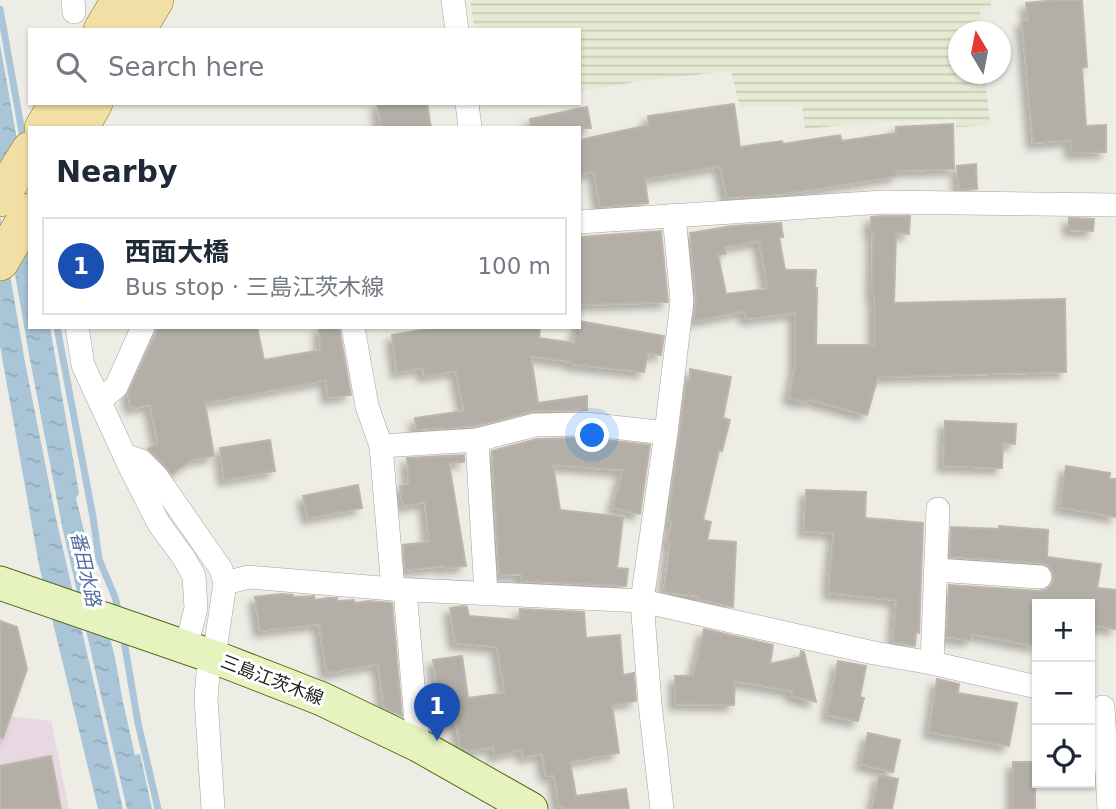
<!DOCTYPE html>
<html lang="en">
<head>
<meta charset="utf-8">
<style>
  :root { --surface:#fff; --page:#f6f6f7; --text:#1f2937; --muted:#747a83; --line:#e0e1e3; --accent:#db2777 }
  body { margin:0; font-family:"DejaVu Sans","Noto Sans JP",sans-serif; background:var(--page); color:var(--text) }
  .controls { position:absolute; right:21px; bottom:21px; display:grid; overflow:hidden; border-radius:0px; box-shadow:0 2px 5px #0004 }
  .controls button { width:63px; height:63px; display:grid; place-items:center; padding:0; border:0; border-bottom:2px solid var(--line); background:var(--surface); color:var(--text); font:35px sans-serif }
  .compass { position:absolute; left:948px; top:21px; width:63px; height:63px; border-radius:50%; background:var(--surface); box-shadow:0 2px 5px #0004; rotate:350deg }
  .you { position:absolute; left:593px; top:436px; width:24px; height:24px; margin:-18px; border:5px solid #fff; border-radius:50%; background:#1a73e8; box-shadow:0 0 0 10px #1a73e833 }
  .badge { display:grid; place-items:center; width:46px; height:46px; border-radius:50%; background:var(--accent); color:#fff; font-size:23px; font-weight:700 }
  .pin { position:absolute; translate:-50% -58px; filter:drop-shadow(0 2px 4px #0008) }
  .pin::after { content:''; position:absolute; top:37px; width:24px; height:21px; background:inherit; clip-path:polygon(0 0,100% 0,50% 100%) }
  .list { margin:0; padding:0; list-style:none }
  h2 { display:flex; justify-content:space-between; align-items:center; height:91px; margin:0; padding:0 28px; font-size:30px }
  h2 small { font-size:23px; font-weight:400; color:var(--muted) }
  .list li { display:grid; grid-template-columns:46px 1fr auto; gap:21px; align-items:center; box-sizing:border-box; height:98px; margin:0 14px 14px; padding:0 14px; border:2px solid var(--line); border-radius:0px }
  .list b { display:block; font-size:26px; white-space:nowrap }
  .list p { margin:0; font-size:23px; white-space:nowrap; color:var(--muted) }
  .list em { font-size:23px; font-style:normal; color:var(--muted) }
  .icon { flex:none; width:38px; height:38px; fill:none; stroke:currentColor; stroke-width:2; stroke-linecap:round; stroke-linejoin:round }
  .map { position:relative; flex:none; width:1116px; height:809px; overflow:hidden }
  .search { position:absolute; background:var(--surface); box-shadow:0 2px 5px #0004; left:28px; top:28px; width:553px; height:77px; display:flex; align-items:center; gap:18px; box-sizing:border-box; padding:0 24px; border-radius:0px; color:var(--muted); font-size:26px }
  .panel { position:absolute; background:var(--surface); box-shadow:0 2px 5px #0004; left:28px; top:126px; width:553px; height:203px; border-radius:0px }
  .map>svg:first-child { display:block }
</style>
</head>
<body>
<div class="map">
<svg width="1116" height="809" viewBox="0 0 1116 809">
  <defs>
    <pattern id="farmland-rules" width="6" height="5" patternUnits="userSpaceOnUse" patternTransform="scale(1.75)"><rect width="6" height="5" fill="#e5ebd3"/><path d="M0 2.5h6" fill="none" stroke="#c4c9b5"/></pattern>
    <pattern id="water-ripples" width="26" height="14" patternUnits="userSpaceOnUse" patternTransform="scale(1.75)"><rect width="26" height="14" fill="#aac5d7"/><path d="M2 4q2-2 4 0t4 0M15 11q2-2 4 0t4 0" fill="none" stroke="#92a9b8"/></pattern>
    <filter id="shadow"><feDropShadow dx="-6" dy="6" stdDeviation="3.5" flood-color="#0004"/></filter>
  </defs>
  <rect width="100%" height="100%" fill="#eeede5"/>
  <!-- industrial -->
  <path fill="#e7d8e1" d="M0,715L51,721L69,809H0Z"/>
  <!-- farmland -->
  <path fill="url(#farmland-rules)" d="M470,0H992L990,8L980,10L982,31L958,32V74H985L990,125L956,127L955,119L843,125L805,129L802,105L740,107L731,71L642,81L579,91V30H475Z"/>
  <!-- water -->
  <g fill="url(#water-ripples)">
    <path d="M0,44L30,213V327H50L79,493L76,498L115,658L123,702L135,755L140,754L152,809H127L62,526L30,360L0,189Z"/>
    <path d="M0,216L25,362L57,523L123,809H98L39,565L0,346Z"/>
  </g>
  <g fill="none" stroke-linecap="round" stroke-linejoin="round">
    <!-- stream -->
    <g stroke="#aac5d7" stroke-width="7">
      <path d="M0,9L24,143"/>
      <path d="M57,327L93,517L99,559L115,597L119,613"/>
      <path d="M123,635L138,723L158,809"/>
    </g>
  </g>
  <!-- building -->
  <g fill="#b3afa8" stroke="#beb6a9" stroke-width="2" fill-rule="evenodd" filter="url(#shadow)">
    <path d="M1057,0H1082L1087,67L1082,68L1086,126L1106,125V152L1071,153V140L1033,143L1022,21L1028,20L1026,3Z"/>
    <path d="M377,103H427L431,128H381Z"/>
    <path d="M734,104L740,147L782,141L783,144L840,135L842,141L896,133V127L953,124L954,169L896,171L897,176L784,194L727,198L720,166L645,179L648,203L600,207L594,172L579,174V140L649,125L648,116Z"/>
    <path d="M587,107L591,128H531L530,119Z"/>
    <path d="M976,164L977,189H959L957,166Z"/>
    <path d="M884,216H910L909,234L896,233L894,303L1065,299L1066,372L878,377L867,415L807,399L806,402L789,398L795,369V313L746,319L745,311L694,321L696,300L690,233L732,226L781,223L783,237H779L785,270H816L815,288H817L816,345H874V296H872L873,232H870L871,217ZM759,241L768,289L726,294L718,255L726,254L725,247Z"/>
    <path d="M1069,218L1094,219L1093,231L1069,230Z"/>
    <path d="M661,231L668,302L579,305V237Z"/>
    <path d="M579,321L664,336L661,355L648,353L644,372L572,364V362L531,356L538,403L587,396V410L534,411L475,426L416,430L415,418L464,411L456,371L424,376L423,368L397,372L392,335L439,327H540L539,338L574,343L576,329L579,330Z"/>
    <path d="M157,327H257L264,360L321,350L319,327H339L351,395L328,398L326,380L205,403L214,456L192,460L172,474L148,449L158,442L150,405L131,408L128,393L156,333Z"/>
    <path d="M690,369L731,377L723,418L730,420L722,451L719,450L703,520L711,522L707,540L736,542L733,607L698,599L699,596L664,592L670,543L667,542L672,522L668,521L686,381L690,380Z"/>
    <path d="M945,421L1016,424L1015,444L1003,443L1002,468L943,466Z"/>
    <path d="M585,438L650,445L640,514L613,508L623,470L553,465L560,510L623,517L617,568L628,569L626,586L521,581V574L499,575L492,451L537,439Z"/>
    <path d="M270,440L275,471L224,480L220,448Z"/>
    <path d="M464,455V462L449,463L466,566L443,568V566L405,570L403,545L429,542L425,502L403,506L400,486L409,484L407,458Z"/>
    <path d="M1066,466L1110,473L1109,479H1116V517L1060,507Z"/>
    <path d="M358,485L362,508L308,518L303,496Z"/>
    <path d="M806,490L866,492L865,518L923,523L919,633L916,632L915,646L893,642L896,600L829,593L830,573L834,533L804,531Z"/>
    <path d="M999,526L1048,530L1047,557L1101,564L1097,588L1116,590V629L1090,625V604H1037V646L972,634L971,640L947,637L949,585L1039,591L1047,589L1052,584L1054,577L1052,570L1048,566L1042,563L950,557L951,527L999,529Z"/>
    <path d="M281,594L293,595V597L314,596L315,600L328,598H337V601L354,600L355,603L369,601L392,603L402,716L384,708L378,664L327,673L319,624L260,631L255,597Z"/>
    <path d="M463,606L467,607L469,616L519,620L520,609L584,612L586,638L620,635L623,675L634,673L636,701L612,705L619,753L570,762L576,796L626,789L629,809H564V807H559L554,775L546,776L542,754L523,757L522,749L495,756L493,747L468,751L460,747L456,721L442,723L433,660L462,656L468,698L505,693L497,647L455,643L450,608Z"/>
    <path d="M0,621L17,627L27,669L3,738L0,737Z"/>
    <path d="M704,629L773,645L770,664L800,657L801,651L804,652L816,702L792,696L793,691L735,681L734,705L675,704V676H693Z"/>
    <path d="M838,661L866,666L860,697L864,698L858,721L827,715Z"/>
    <path d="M937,679L959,684L958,693L1017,703L1009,746L929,732Z"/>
    <path d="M868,733L900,740L893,772L861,764Z"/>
    <path d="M51,756L61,809H0V766Z"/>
    <rect x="1013" y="762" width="22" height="47"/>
    <path d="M879,775L898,779L892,809H872Z"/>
  </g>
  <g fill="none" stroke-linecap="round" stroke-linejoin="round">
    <defs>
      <g id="street">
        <path d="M73,0L74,12"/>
        <path d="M453,0L457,30"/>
        <path d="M467,103L470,128"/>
        <path d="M579,222L884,202L1116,205"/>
        <path d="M77,327L83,365L129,465L159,524L184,558L194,576L196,608L186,647"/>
        <path d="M353,327L367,406L381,446L393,589"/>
        <path d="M100,400L116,387L143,327"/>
        <path d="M477,440L486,594"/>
        <path d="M381,446L477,440L535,425L586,424L666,433"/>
        <path d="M125,455L141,461L157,477L221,569L225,583L214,657L208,673L206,698L213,809"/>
        <path d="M936,570L1040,577"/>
        <path d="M225,583L249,577L393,589L642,601L874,653L932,663L1037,687"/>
        <path d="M405,590L418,745"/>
        <path d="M932,663L938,509"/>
        <path d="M1103,707L1109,809"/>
        <path d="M662,809L650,704L642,601L666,433L682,301L674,215"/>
      </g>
      <path id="secondary" d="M0,583L214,657L322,699L418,745L531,809"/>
      <g id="primary">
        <path d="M102,30L120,0"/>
        <path d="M137,30L155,0"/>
        <path d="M43,128L58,103"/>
        <path d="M80,128L94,103"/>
        <path d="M0,198L30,150"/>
        <path d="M0,262L30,212"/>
      </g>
    </defs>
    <!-- street casing -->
    <use href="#street" stroke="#a2a2a2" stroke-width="24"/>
    <!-- secondary casing -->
    <use href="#secondary" stroke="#516b10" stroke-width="35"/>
    <!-- primary casing -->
    <use href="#primary" stroke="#89770f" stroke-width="38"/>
    <!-- street -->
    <use href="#street" stroke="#fff" stroke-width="23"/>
    <!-- secondary -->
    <use href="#secondary" stroke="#e7f3bf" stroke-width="33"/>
    <!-- primary -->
    <use href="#primary" stroke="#f2dfa6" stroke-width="37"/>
  </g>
  <g text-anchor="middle" stroke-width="6" stroke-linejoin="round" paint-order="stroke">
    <!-- street labels -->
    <g font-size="18" fill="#1e1e1e" stroke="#fff">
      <text transform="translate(272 680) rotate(21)" y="6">三島江茨木線</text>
    </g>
    <!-- water labels -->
    <g font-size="19" font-style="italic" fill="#546ea4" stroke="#fff">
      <text transform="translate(86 569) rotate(77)" y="7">番田水路</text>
    </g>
  </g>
</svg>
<div class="controls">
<button>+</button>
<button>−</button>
<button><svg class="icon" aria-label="locate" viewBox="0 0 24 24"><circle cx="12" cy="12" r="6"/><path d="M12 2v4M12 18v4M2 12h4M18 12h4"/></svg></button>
</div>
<svg class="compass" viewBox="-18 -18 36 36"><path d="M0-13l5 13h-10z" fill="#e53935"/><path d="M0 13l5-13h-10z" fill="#747a83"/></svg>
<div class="you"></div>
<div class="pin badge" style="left:437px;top:741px;background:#1a4fb4">1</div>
<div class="search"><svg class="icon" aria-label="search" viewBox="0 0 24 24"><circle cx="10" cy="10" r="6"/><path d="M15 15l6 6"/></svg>Search here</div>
<section class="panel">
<h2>Nearby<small></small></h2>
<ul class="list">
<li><span class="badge" style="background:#1a4fb4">1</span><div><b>西面大橋</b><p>Bus stop · 三島江茨木線</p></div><em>100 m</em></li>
</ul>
</section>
</div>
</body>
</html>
